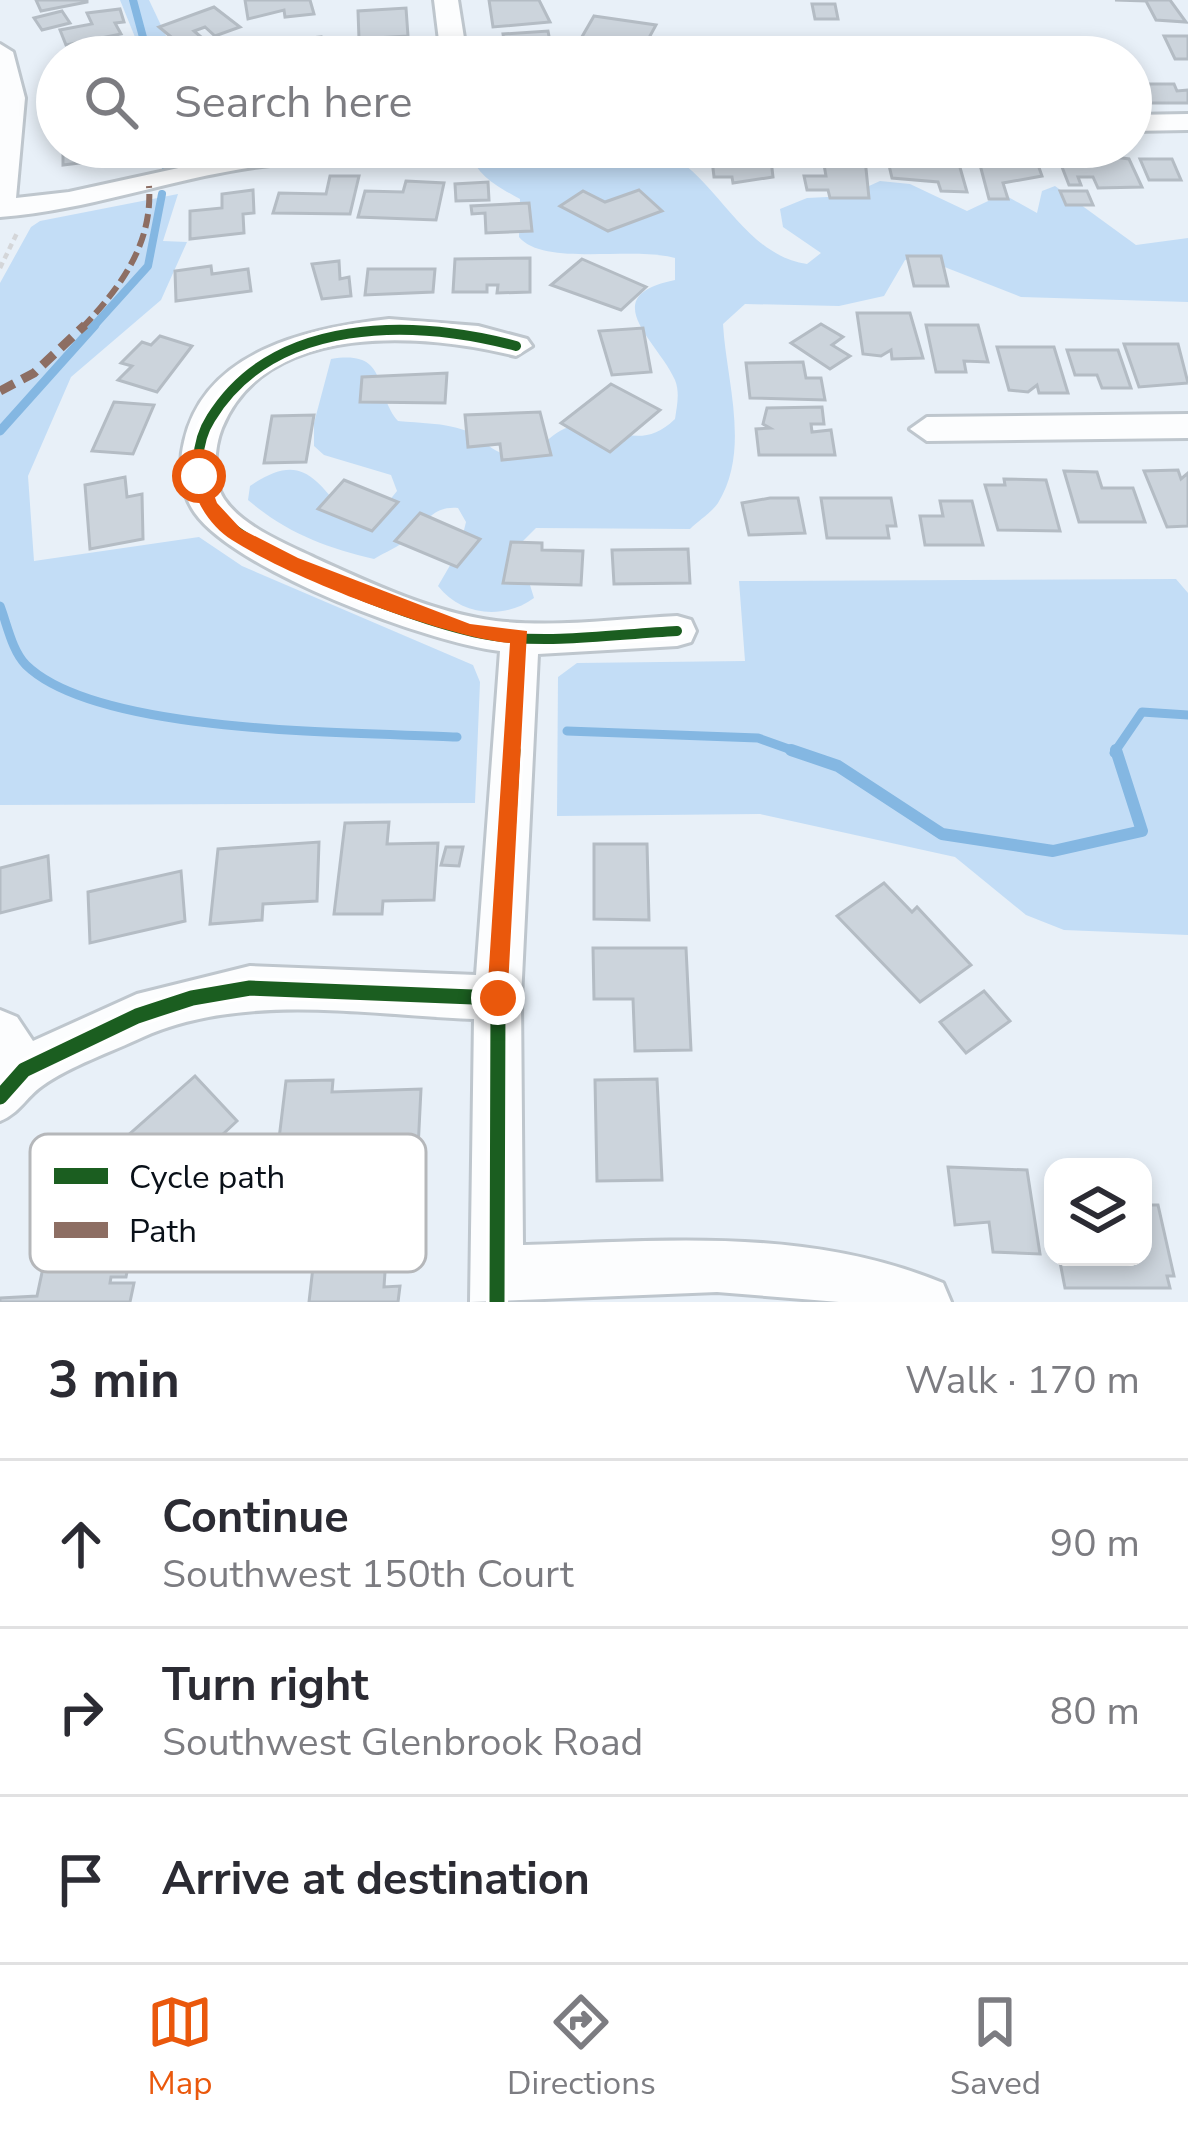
<!DOCTYPE html>
<html lang="en">
<head>
<meta charset="utf-8">
<style>
  :root { --surface:#fff; --page:#f2f2f3; --text:#2b2b33; --muted:#7c7c81; --line:#e1e1e2; --accent:#ea580c }
  body { margin:0; font-family:"Nunito Sans",sans-serif; background:var(--page); color:var(--text) }
  .controls { position:absolute; right:36px; bottom:36px; display:grid; overflow:hidden; border-radius:24px; box-shadow:0 6px 18px #0003 }
  .controls button { width:108px; height:108px; display:grid; place-items:center; padding:0; border:0; border-bottom:3px solid var(--line); background:var(--surface); color:var(--text); font:60px sans-serif }
  .stop { position:absolute; width:36px; height:36px; margin:-27px; border:9px solid #ea580c; border-radius:50%; background:#fff }
  .stop.end { background:#ea580c; border-color:#fff; box-shadow:0 3px 12px #0008 }
  .list { margin:0; padding:0; list-style:none }
  h2 { display:flex; justify-content:space-between; align-items:center; height:156px; margin:0; padding:0 48px; font-size:51px }
  h2 small { font-size:39px; font-weight:400; color:var(--muted) }
  .list li { display:grid; grid-template-columns:78px 1fr auto; gap:36px; align-items:center; box-sizing:border-box; height:168px; padding:0 48px; border-top:3px solid var(--line) }
  .list b { display:block; font-size:45px; white-space:nowrap }
  .list p { margin:0; font-size:39px; white-space:nowrap; color:var(--muted) }
  .list em { font-size:39px; font-style:normal; color:var(--muted) }
  .icon { flex:none; width:66px; height:66px; fill:none; stroke:currentColor; stroke-width:2; stroke-linecap:round; stroke-linejoin:round }
  .map { position:relative; flex:none; width:1188px; height:1302px; overflow:hidden }
  .search { position:absolute; background:var(--surface); box-shadow:0 6px 18px #0003; left:36px; right:36px; top:36px; height:132px; display:flex; align-items:center; gap:30px; box-sizing:border-box; padding:0 42px; border-radius:66px; color:var(--muted); font-size:45px }
  .sheet { height:660px; background:var(--surface) }
  nav { display:flex; justify-content:space-around; align-items:center; box-sizing:border-box; height:168px; border-top:3px solid var(--line); background:var(--surface); font-size:33px; color:var(--muted) }
  nav a { display:grid; justify-items:center; gap:6px }
  nav .on { color:var(--accent) }
  .map>svg:first-child { display:block }
</style>
</head>
<body>
<div class="map">
<svg width="1188" height="1302" viewBox="0 0 1188 1302">
  <rect width="100%" height="100%" fill="#e8f0f8"/>
  <!-- green -->
  <g fill="#c3ddf6">
    <path d="M120,0H149L176,57H143Z"/>
    <path d="M478,147C509,147 634,140 655,147C716,170 739,254 807,264L821,253L783,227L780,209L807,198L847,196L880,181L910,184L967,211L1003,194L1037,213L1042,191L1055,186L1136,245L1188,238V302L1021,297L919,257L905,260L884,296L839,306L745,304L723,324C726,380 751,450 718,503C712,512 698,521 690,529L536,528L518,546L534,598C504,620 461,616 438,586L459,550L466,522L458,508C431,506 427,523 409,538C399,547 385,552 374,559C326,548 285,532 248,500L250,486C298,453 313,474 344,513L381,511L397,491L391,475L324,455L314,446V423L331,359C390,349 373,392 398,421C419,423 445,423 464,430C481,437 494,455 514,456C543,456 551,425 579,426C618,428 642,451 675,419C677,406 680,392 675,380C658,341 594,296 675,280V258C632,246 544,267 519,237L520,199C500,188 476,176 470,152Z"/>
    <path d="M178,194L163,241L187,242L161,300L71,377L28,476L34,561L199,537L242,566L473,665L480,682L475,803L0,805V283L31,227L40,221Z"/>
    <path d="M1176,579L1188,593V935L1064,930L1026,915L955,857L760,814L557,816L558,677L577,663L745,661L739,581Z"/>
  </g>
  <g fill="none" stroke-linecap="round" stroke-linejoin="round">
    <!-- stream-far2 -->
    <g stroke="#84b7e2" stroke-width="8">
      <path d="M133,0L144,41L163,57"/>
      <path d="M166,169L168,147"/>
      <path d="M92,328L148,266L162,194"/>
    </g>
    <!-- stream-far1 -->
    <g stroke="#84b7e2" stroke-width="9">
      <path d="M0,431L95,325"/>
      <path d="M0,606C7,624 12,651 26,665C98,735 356,732 457,737"/>
      <path d="M567,731L758,738L800,753"/>
      <path d="M1114,753L1142,712L1188,715"/>
    </g>
    <!-- stream -->
    <path stroke="#84b7e2" stroke-width="12" d="M791,750L838,766L942,834L1053,851L1142,831L1116,750"/>
  </g>
  <!-- building -->
  <g fill="#ccd4dc" stroke="#b4bcc4" stroke-width="3">
    <path d="M36,0H87V2L41,11Z"/>
    <path d="M245,0H310L314,14L285,17L284,10L248,19Z"/>
    <path d="M489,0H539L550,22L493,27Z"/>
    <path d="M1170,0L1186,22L1156,20L1146,1L1115,0Z"/>
    <path d="M812,4H835L838,19H815Z"/>
    <path d="M214,7L240,27L215,36L205,27L194,31L208,43L187,50L159,27Z"/>
    <path d="M406,8L408,36L359,39L358,11Z"/>
    <path d="M120,9L124,22L115,23L121,34L66,45L60,30L92,24L87,13Z"/>
    <path d="M62,11L70,23L42,30L34,18Z"/>
    <path d="M594,16L656,25L644,47L579,42Z"/>
    <path d="M548,31L553,57H502L522,54L520,46L505,47L503,34Z"/>
    <path d="M1164,36H1188V59H1175Z"/>
    <path d="M321,37L322,57H261L263,43Z"/>
    <path d="M403,46L402,57H368L369,47Z"/>
    <path d="M1131,84H1174L1177,91L1188,90V103H1134Z"/>
    <path d="M129,147V157L63,165V151Z"/>
    <path d="M597,147H653L655,164L598,165Z"/>
    <path d="M1055,149L1129,159L1142,187L1098,188L1093,177H1078L1081,185H1069Z"/>
    <path d="M929,150H955L967,192L941,191L938,182L892,178L888,161L932,160Z"/>
    <path d="M823,159H865L869,198H830L828,190H807L804,176H826Z"/>
    <path d="M1140,159H1172L1181,180H1149Z"/>
    <path d="M712,160H771L773,177L733,183L732,177H714Z"/>
    <path d="M979,161L1037,162L1042,176L1003,183L1008,199H989Z"/>
    <path d="M330,176H359L350,214L273,213L279,193L326,194Z"/>
    <path d="M406,181L444,183L436,220L358,217L365,191L403,192Z"/>
    <path d="M488,182L489,200L456,201L455,184Z"/>
    <path d="M253,190L254,213L243,214L244,233L190,239V211L222,208V194Z"/>
    <path d="M639,190L662,211L608,231L560,206L583,191L605,202Z"/>
    <path d="M1060,191H1087L1093,205H1066Z"/>
    <path d="M529,203L532,231L486,233L485,213L472,214L471,206Z"/>
    <path d="M907,256H941L948,286H914Z"/>
    <path d="M530,258V292L497,293L498,285H487V292H453L455,259Z"/>
    <path d="M582,259L646,287L621,310L551,285Z"/>
    <path d="M339,261L340,279L349,277L351,296L322,299L312,264Z"/>
    <path d="M211,266L212,274L248,269L251,291L176,301L175,271Z"/>
    <path d="M368,269H435L433,292L365,295Z"/>
    <path d="M857,313H910L923,358L892,359L891,350L881,356L863,354Z"/>
    <path d="M821,324L843,337L832,345L850,356L830,369L791,343Z"/>
    <path d="M926,325H978L988,362L964,361L966,372H936Z"/>
    <path d="M643,328L651,372L612,375L599,331Z"/>
    <path d="M160,336L192,346L157,392L118,380L132,366L121,363L142,342L151,345Z"/>
    <path d="M1124,344H1178L1188,383L1139,387Z"/>
    <path d="M997,347H1054L1068,393H1039L1037,385L1028,392L1009,390Z"/>
    <path d="M1067,350H1118L1131,388H1102L1097,375H1075Z"/>
    <path d="M803,362L806,378H821L825,400L750,398L746,363Z"/>
    <path d="M447,373L445,403L360,402L362,377Z"/>
    <path d="M611,384L660,410L610,452L561,423Z"/>
    <path d="M114,402L154,405L133,454L92,451Z"/>
    <path d="M822,407L824,424H811L812,432L831,430L835,455H759L756,429L770,428L763,424L767,408Z"/>
    <path d="M540,412L551,455L502,460L500,444L468,447L465,415Z"/>
    <path d="M314,415L306,462L264,463L272,416Z"/>
    <path d="M1178,470L1181,479L1188,473V526L1167,527L1144,471Z"/>
    <path d="M1064,471L1097,472L1102,488H1133L1145,522H1079Z"/>
    <path d="M125,477L127,497L142,494L143,539L90,549L85,485Z"/>
    <path d="M1004,479L1046,480L1060,531L998,530L985,485H1005Z"/>
    <path d="M344,480L398,502L372,531L318,509Z"/>
    <path d="M770,498H798L805,533L749,535L742,503Z"/>
    <path d="M821,498H891L896,526H887L889,538H827Z"/>
    <path d="M940,501H972L983,545H925L920,516H943Z"/>
    <path d="M420,513L480,539L457,567L395,541Z"/>
    <path d="M511,542L542,543V550L583,551L581,585L503,583Z"/>
    <path d="M688,549L690,583L614,584L612,550Z"/>
    <path d="M389,822L387,844L438,843L434,900L383,901L382,914H334L345,823Z"/>
    <path d="M319,842L317,901L263,904L262,920L210,924L218,849Z"/>
    <path d="M594,844H647L649,920L594,919Z"/>
    <path d="M446,847H463L459,866L441,865Z"/>
    <path d="M48,856L51,900L0,913V868Z"/>
    <path d="M181,871L185,921L90,943L88,892Z"/>
    <path d="M884,883L912,912L917,907L971,965L920,1002L837,916Z"/>
    <path d="M593,948H686L691,1050L635,1051L633,999H594Z"/>
    <path d="M984,991L1010,1021L966,1053L940,1022Z"/>
    <path d="M195,1076L237,1121L149,1203L107,1154Z"/>
    <path d="M657,1079L662,1180L597,1181L595,1080Z"/>
    <path d="M333,1080L332,1092L421,1089L418,1149L278,1147L286,1081Z"/>
    <path d="M948,1167L1027,1170L1040,1254L993,1252L989,1222L955,1225Z"/>
    <path d="M405,1205L401,1256L386,1257L384,1287L400,1286L398,1302H309L320,1206Z"/>
    <path d="M1143,1205H1158L1174,1276H1167L1170,1288H1065L1059,1257H1143Z"/>
    <path d="M50,1235H134L126,1277H111L110,1283H134L130,1302H0V1298L37,1296Z"/>
  </g>
  <g fill="none" stroke-linecap="round" stroke-linejoin="round">
    <defs>
      <path id="service" d="M582,51L586,52L587,57H575Z"/>
      <g id="minor">
        <path d="M434,0H458L467,57H441Z"/>
        <path d="M0,44L13,52L25,98L16,198L69,192L270,148L486,147C460,174 354,161 316,162C208,163 107,209 0,217Z"/>
        <path d="M1188,114V130L1131,131V115Z"/>
        <path d="M389,319L478,326L527,339L532,346L516,356C425,333 266,320 222,428C214,448 212,480 224,499C243,527 286,544 315,558C372,584 434,613 496,621C555,628 617,619 677,616L691,620L696,631L691,642L677,646L538,654L521,998L523,1245C667,1241 807,1227 943,1283L951,1302H839L717,1292L470,1302L474,1019C367,1015 244,992 143,1037C111,1052 70,1066 42,1086C25,1098 20,1113 0,1121V1010L17,1017L33,1041L137,994L250,966L476,975L500,651C429,643 236,571 195,513C181,493 178,466 184,442C204,350 310,328 389,319Z"/>
        <path d="M1188,414V438L927,441L910,429L927,417Z"/>
      </g>
    </defs>
    <!-- service casing -->
    <use href="#service" stroke="#bec6cd" stroke-width="6"/>
    <!-- minor casing -->
    <use href="#minor" stroke="#bec6cd" stroke-width="6"/>
    <!-- path -->
    <path stroke="#d4d6d9" stroke-width="4.5" stroke-dasharray="6 4.5" stroke-linecap="butt" d="M0,268L18,231"/>
    <!-- service -->
    <use href="#service" fill="#fcfdfe" fill-rule="evenodd"/>
    <!-- minor -->
    <use href="#minor" fill="#fcfdfe" fill-rule="evenodd"/>
    <!-- quiet-far1 -->
    <path stroke="#8d6e63" stroke-width="6" stroke-dasharray="14 6" stroke-linecap="butt" d="M82,328C120,288 153,244 149,186"/>
    <!-- quiet -->
    <path stroke="#8d6e63" stroke-width="9" stroke-dasharray="16 9" stroke-linecap="butt" d="M0,391L34,373L85,325"/>
    <defs>
      <g id="cycleway-far1">
        <path d="M516,346C413,319 274,316 211,418C196,441 192,481 209,505C244,557 431,628 495,636C555,644 617,634 677,631"/>
        <path d="M513,753L520,636"/>
      </g>
      <g id="cycleway">
        <path d="M0,1097L24,1070L137,1016L192,998L250,988L498,998"/>
        <path d="M497,1302L498,998L513,750"/>
      </g>
    </defs>
    <!-- cycleway-far1 casing -->
    <use href="#cycleway-far1" stroke="#fff" stroke-width="18"/>
    <!-- cycleway casing -->
    <use href="#cycleway" stroke="#fff" stroke-width="22"/>
    <!-- cycleway-far1 -->
    <use href="#cycleway-far1" stroke="#1b5e20" stroke-width="10"/>
    <!-- cycleway -->
    <use href="#cycleway" stroke="#1b5e20" stroke-width="15"/>
  </g>
  <!-- route -->
  <path fill="#ea580c" d="M193,471H205L217,503L241,529L298,558L470,624L527,631L507,1006L498,1009L487,998L510,643C441,636 291,578 232,540C211,527 189,496 193,471Z"/>
  <!-- legend -->
  <rect x="30" y="1134" width="396" height="138" rx="18" fill="#fff" stroke="#b5b7ba" stroke-width="3"/>
  <rect x="54" y="1168" width="54" height="16" fill="#1b5e20"/>
  <rect x="54" y="1222" width="54" height="16" fill="#8d6e63"/>
  <g font-size="33" fill="#091018">
    <text x="129" y="1188">Cycle path</text>
    <text x="129" y="1242">Path</text>
  </g>
</svg>
<div class="controls">
<button><svg class="icon" aria-label="layers" viewBox="0 0 24 24"><path d="M12 4l9 5-9 5-9-5zM3 14l9 5 9-5"/></svg></button>
</div>
<div class="stop" style="left:199px;top:476px"></div>
<div class="stop end" style="left:498px;top:998px"></div>
<div class="search"><svg class="icon" aria-label="search" viewBox="0 0 24 24"><circle cx="10" cy="10" r="6"/><path d="M15 15l6 6"/></svg>Search here</div>
</div>
<section class="sheet">
<h2>3 min<small>Walk · 170 m</small></h2>
<ul class="list">
<li><svg class="icon" aria-label="ahead" viewBox="0 0 24 24"><path d="M12 20V5M6 11l6-6 6 6"/></svg><div><b>Continue</b><p>Southwest 150th Court</p></div><em>90 m</em></li>
<li><svg class="icon" aria-label="right" viewBox="0 0 24 24"><path d="M7 20v-9h11M14 6l5 5-5 5"/></svg><div><b>Turn right</b><p>Southwest Glenbrook Road</p></div><em>80 m</em></li>
<li><svg class="icon" aria-label="arrive" viewBox="0 0 24 24"><path d="M6 21V4h12l-3 4 3 4H6"/></svg><div><b>Arrive at destination</b></div></li>
</ul>
</section>
<nav>
<a class="on"><svg class="icon" aria-label="map" viewBox="0 0 24 24"><path d="M3 6l6-2 6 2 6-2v14l-6 2-6-2-6 2zM9 4v14M15 6v14"/></svg>Map</a>
<a><svg class="icon" aria-label="directions" viewBox="0 0 24 24"><path d="M12 3l9 9-9 9-9-9zM9 14v-3h6M13 9l2 2-2 2"/></svg>Directions</a>
<a><svg class="icon" aria-label="saved" viewBox="0 0 24 24"><path d="M7 4h10v16l-5-4-5 4z"/></svg>Saved</a>
</nav>
</body>
</html>
